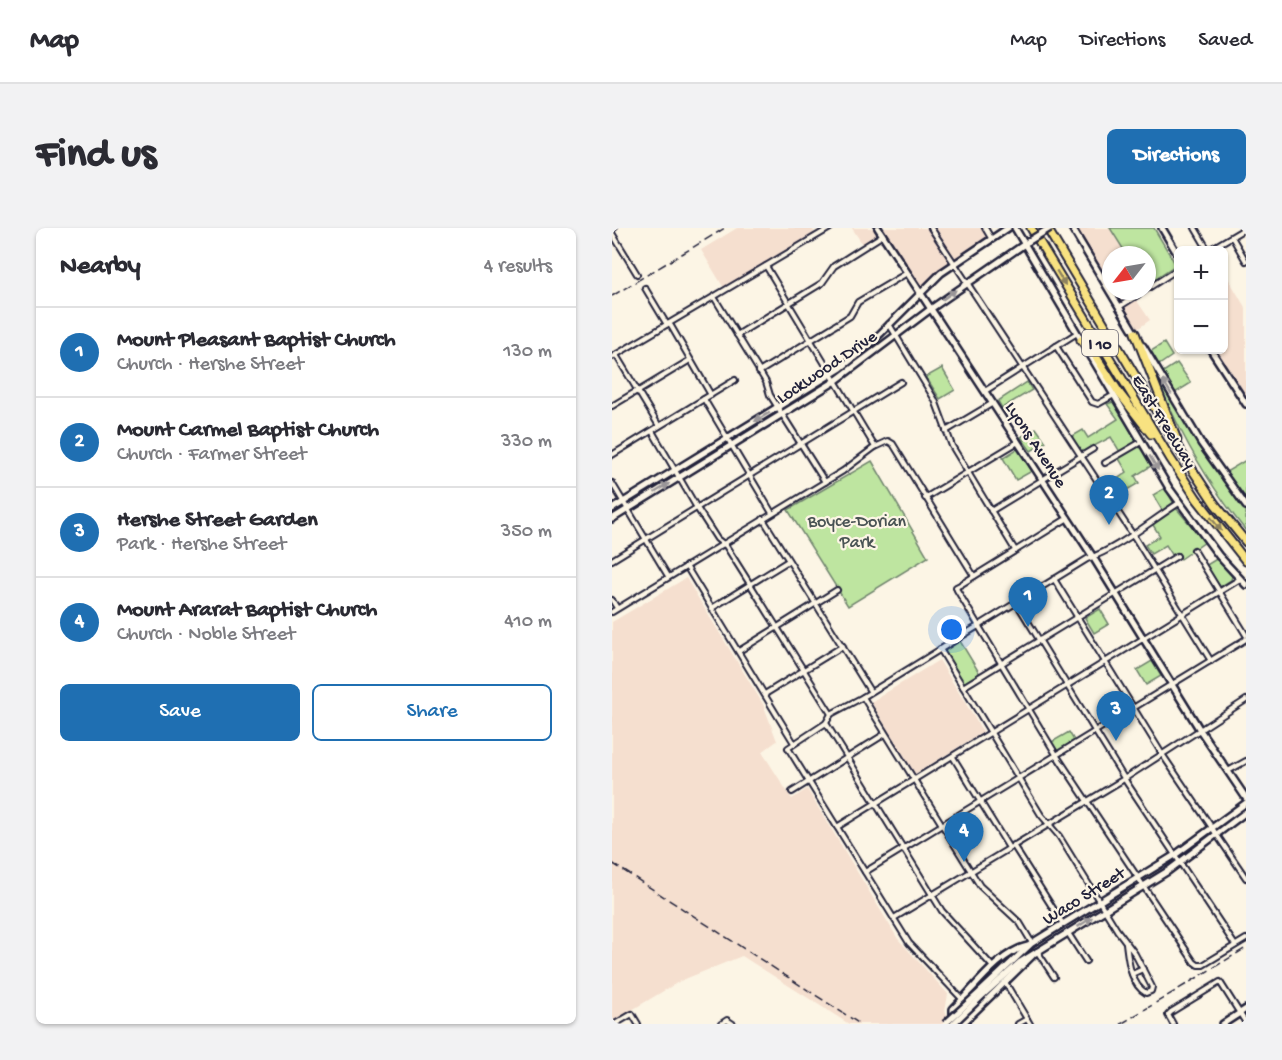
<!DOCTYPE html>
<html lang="en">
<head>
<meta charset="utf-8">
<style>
  :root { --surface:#fff; --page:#f2f2f3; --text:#2b2b33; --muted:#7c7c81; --line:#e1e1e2; --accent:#1f6fb2 }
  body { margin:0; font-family:"Gochi Hand",sans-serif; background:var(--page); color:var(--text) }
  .controls { position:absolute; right:18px; top:18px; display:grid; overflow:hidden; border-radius:9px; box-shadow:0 2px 4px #0004 }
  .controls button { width:54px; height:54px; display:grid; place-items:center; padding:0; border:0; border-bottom:2px solid var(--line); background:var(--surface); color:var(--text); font:30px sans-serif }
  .compass { position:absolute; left:490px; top:18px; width:54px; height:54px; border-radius:50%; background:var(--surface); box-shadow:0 2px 4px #0004; rotate:239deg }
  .you { position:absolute; left:340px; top:402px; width:21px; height:21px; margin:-15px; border:4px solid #fff; border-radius:50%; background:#1a73e8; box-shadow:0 0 0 9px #1a73e833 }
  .badge { display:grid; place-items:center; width:39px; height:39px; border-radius:50%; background:var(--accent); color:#fff; font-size:20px; font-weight:700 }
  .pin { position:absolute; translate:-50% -50px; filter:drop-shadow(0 2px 3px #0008) }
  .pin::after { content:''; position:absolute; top:32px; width:21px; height:18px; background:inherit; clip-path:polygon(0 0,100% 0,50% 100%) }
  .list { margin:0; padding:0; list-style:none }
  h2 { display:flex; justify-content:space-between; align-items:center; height:78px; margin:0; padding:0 24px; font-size:26px }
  h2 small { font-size:20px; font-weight:400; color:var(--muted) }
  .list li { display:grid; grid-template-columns:39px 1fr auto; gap:18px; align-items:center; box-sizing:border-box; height:90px; padding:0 24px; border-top:2px solid var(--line) }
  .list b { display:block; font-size:22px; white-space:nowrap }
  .list p { margin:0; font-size:20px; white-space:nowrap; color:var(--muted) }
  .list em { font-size:20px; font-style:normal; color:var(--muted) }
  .actions { display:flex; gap:12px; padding:18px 24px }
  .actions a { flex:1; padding:14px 0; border:2px solid var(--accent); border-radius:9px; text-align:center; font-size:21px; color:var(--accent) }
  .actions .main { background:var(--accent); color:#fff }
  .map { position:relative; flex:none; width:634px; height:796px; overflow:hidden; border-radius:9px }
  header { display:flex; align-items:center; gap:36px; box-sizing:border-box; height:84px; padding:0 30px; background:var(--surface); border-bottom:2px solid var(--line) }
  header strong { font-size:28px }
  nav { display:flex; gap:33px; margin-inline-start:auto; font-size:21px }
  .intro { display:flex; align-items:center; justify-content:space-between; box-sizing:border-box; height:144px; padding:0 36px }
  h1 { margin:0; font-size:42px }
  .button { padding:15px 27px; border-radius:9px; background:var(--accent); color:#fff; font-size:21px; font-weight:700 }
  main { display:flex; gap:36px; padding:0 36px }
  aside { flex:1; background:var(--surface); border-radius:9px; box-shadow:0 2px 4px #0004 }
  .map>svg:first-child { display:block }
</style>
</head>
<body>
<header>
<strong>Map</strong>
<nav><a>Map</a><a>Directions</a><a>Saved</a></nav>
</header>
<div class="intro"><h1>Find us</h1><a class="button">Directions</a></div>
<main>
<aside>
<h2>Nearby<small>4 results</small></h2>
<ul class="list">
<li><span class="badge">1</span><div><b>Mount Pleasant Baptist Church</b><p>Church · Hershe Street</p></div><em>130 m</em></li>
<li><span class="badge">2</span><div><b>Mount Carmel Baptist Church</b><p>Church · Farmer Street</p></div><em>330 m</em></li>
<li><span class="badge">3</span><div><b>Hershe Street Garden</b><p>Park · Hershe Street</p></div><em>350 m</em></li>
<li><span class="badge">4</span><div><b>Mount Ararat Baptist Church</b><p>Church · Noble Street</p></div><em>410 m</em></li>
</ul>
<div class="actions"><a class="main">Save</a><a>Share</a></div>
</aside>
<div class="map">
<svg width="634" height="796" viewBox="0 0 634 796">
  <rect width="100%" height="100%" fill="#fcf5e5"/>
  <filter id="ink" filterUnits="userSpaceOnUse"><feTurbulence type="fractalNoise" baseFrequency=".0167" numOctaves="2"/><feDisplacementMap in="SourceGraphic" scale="12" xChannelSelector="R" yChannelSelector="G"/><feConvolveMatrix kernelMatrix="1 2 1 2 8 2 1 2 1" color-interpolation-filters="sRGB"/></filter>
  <g filter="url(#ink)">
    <!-- built -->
    <g fill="#f5dfcf">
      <path d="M125,0H200L203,6L112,60L89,22Z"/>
      <path d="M240,0H370L376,10L339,35L310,60L271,4L251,17Z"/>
      <path d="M463,0H498L515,27H499V60Z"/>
      <path d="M612,43L634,81V167L605,122H612Z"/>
      <path d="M501,63H526L521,67L538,92L524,102Z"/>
      <path d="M74,350L151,476L165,513L150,524L180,571L195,561L286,711L336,766L333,784L343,796H237L130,728L68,753L0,794V394Z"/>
      <path d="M327,432L371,504L303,546L259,474Z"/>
    </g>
    <!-- green -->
    <g fill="#bee5a0" stroke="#70846e" stroke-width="1.5">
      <path d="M498,0H542L564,37L535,56V27H515Z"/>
      <path d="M552,115L560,128L547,137L539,123Z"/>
      <path d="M537,133L592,223L634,281V303C601,262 575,219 554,171C548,159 540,145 537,133Z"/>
      <path d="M565,135L579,155L563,165L551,144Z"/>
      <path d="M330,140L343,162L328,171L314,149Z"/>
      <path d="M415,154L420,162L390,180L386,173Z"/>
      <path d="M501,174L523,210V214L508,224L499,209L471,224L469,223L459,209L471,202L476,210L506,191L495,176Z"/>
      <path d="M424,200L434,214L419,223L409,209Z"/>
      <path d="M525,218L530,221L539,238L523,248L527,255L501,270L494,259L515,244L506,229Z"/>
      <path d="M405,221L420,243L404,252L391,230Z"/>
      <path d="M634,232V271L614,244Z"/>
      <path d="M260,233L316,329L236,378L176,282Z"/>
      <path d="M553,260L562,276L551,284L541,267Z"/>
      <path d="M564,280L593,314L569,331L566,325L561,328L554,317L539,326L533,317L548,308L541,297L548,289Z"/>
      <path d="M606,330L620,348L619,352L608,359L593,338Z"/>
      <path d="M488,381L497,396L482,405L473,390Z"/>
      <path d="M348,413L368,446L352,456L333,423Z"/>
      <path d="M540,433L549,448L534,457L525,442Z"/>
      <path d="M457,504L463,514L445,525L438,515Z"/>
    </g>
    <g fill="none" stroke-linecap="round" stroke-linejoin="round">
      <defs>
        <g id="street">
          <path d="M319,0L523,310L599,433"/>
          <path d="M373,0L379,10"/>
          <path d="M583,0L596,22"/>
          <path d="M0,1L2,0"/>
          <path d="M0,5L25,46"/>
          <path d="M620,9L634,33"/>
          <path d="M597,22L634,0"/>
          <path d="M154,38L263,219"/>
          <path d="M33,60L54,95L59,98L99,167"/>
          <path d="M535,61L566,41"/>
          <path d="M102,69L154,154L158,167L213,254"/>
          <path d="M507,79L532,63"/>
          <path d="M277,96L323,172L340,218L403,322"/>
          <path d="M125,107L210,55L222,38L271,7"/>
          <path d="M444,118L480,174L486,176L502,167"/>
          <path d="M4,127L47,198"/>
          <path d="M0,129L218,0"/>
          <path d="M147,144L238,88L246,74L295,45"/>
          <path d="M373,163L465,105"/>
          <path d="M25,164L78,132"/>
          <path d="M92,171L160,285"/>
          <path d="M0,178L25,163"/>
          <path d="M40,203L85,280L105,311L114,318L138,356L219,486"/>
          <path d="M334,203L381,175"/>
          <path d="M0,227L123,152"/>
          <path d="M493,235L529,214"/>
          <path d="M0,255L56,348"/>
          <path d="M313,270L406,214"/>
          <path d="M379,283L481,221"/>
          <path d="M456,290L348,357L344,359L345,362L445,528L582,734L586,737H591L634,711"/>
          <path d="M151,291L258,463"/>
          <path d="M582,322L634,407"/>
          <path d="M0,332L289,154"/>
          <path d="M74,338L182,515"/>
          <path d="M442,351L550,526L634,650"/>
          <path d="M0,372L5,380"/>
          <path d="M404,374L515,555L623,717"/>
          <path d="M100,380L176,333"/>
          <path d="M0,384L231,243L263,219L276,213L281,216L362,348"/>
          <path d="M328,421L429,587L447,608L505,702L523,726L540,759L539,763L534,765C518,756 516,731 514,715"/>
          <path d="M127,423L225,362"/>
          <path d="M351,459L565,328"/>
          <path d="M153,466L231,418"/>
          <path d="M251,469L368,658L408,695L420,715"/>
          <path d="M214,495L330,683L381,739"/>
          <path d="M341,529L397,620"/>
          <path d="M616,543L634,533"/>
          <path d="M180,564L273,506"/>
          <path d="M225,599L628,351"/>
          <path d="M401,617L451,696"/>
          <path d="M253,644L634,411"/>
          <path d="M282,690L512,551L634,472"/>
          <path d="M456,705L474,733"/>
          <path d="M425,723L442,749"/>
          <path d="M520,746L531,741"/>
          <path d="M393,754L418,796"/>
          <path d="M350,771L297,715L176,520L214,495L219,486L251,469L475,331C509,319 537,294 567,275"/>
          <path d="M3,796L20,786L26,796"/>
          <path d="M109,796L115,792L121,796"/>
          <path d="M406,796L415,791"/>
          <path d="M561,796L556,787L559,784L608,754L634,795"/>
        </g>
        <g id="secondary">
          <path d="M266,0L481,329L588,502L634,570"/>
          <path d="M403,0L557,260L607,328L634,357"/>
          <path d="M460,0L524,107"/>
          <path d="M550,0L566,27"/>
          <path d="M531,118L589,215L634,278"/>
          <path d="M599,122L634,176"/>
          <path d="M0,281L229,140L256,118L329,45L396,0"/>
          <path d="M0,291L222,154L320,80L417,13"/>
          <path d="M416,718C387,724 362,761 341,781V788L346,794L351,795L420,728"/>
          <path d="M368,764L420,715L563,627L634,575"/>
          <path d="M371,767L407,735L556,643L634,584"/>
          <path d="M611,796L634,781"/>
        </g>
        <g id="highway">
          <path d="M419,0L558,230L585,271L634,333"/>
          <path d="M435,0L570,226L603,276L634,314"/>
          <path d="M523,105L565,212"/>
          <path d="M469,112L483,127L508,166L539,206"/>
        </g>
      </defs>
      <!-- street casing -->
      <use href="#street" stroke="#22223b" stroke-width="8"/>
      <!-- secondary casing -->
      <use href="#secondary" stroke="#22223b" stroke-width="10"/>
      <!-- highway casing -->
      <use href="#highway" stroke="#22223b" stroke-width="11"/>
      <!-- street -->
      <use href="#street" stroke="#fcf5e5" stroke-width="4"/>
      <!-- secondary -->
      <use href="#secondary" stroke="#fcf5e5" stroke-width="5"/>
      <!-- highway -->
      <use href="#highway" stroke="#f8e281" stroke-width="7"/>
      <!-- rail -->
      <g stroke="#22223b" stroke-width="1.5" stroke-dasharray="9 4.5" stroke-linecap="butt">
        <path d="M0,68L113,0"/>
        <path d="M0,635L248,796"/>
        <path d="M509,796L634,720"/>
      </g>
      <defs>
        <g id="secondary-bridge">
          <path d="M417,13L438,0"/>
          <path d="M333,796L368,764"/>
          <path d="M341,796L371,767"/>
        </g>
      </defs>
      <!-- secondary-bridge casing -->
      <use href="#secondary-bridge" stroke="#22223b" stroke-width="10" stroke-linecap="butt"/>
      <!-- secondary-bridge -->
      <use href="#secondary-bridge" stroke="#fcf5e5" stroke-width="5"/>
    </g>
    <!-- one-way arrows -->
    <defs><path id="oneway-solid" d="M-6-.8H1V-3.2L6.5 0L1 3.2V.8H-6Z" transform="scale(1.5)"/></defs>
    <g fill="#8d825e">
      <use href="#oneway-solid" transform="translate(449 50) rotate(59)"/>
      <use href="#oneway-solid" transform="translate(604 296) rotate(52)"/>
    </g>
    <g fill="#9a9698">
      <use href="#oneway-solid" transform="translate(337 67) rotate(-35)"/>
      <use href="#oneway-solid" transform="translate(555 159) rotate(-121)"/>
      <use href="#oneway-solid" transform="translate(150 189) rotate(149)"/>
      <use href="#oneway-solid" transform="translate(542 235) rotate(59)"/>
      <use href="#oneway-solid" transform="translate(50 260) rotate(-32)"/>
      <use href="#oneway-solid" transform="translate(473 694) rotate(-33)"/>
    </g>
  </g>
  <g text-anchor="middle" stroke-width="4.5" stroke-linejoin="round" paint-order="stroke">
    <!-- shield labels -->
    <rect fill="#fcf5e5" stroke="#63616e" stroke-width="1.5" x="470" y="102" width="36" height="26" rx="4.5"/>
    <g font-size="16" font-weight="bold" fill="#22223b">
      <text x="488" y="121">I 10</text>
    </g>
    <!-- street labels -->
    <g font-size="18" fill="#22223b" stroke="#fcf5e5">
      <text transform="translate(214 138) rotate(-34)" y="6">Lockwood Drive</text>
      <text transform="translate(553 193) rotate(58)" y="6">East Freeway</text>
      <text transform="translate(425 216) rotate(57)" y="6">Lyons Avenue</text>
      <text transform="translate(471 667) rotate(-32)" y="6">Waco Street</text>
    </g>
    <!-- park labels -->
    <g font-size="18" fill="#495354" stroke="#fcf5e5">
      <text x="245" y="298">Boyce-Dorian<tspan x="245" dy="21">Park</tspan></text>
    </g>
  </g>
</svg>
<div class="controls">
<button>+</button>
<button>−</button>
</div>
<svg class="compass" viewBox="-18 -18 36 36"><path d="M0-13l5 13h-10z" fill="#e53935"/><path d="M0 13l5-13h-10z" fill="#7c7c81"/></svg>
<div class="you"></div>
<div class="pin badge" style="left:416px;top:399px">1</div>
<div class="pin badge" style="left:497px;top:297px">2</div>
<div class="pin badge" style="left:504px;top:513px">3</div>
<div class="pin badge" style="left:352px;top:634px">4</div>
</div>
</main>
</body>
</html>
